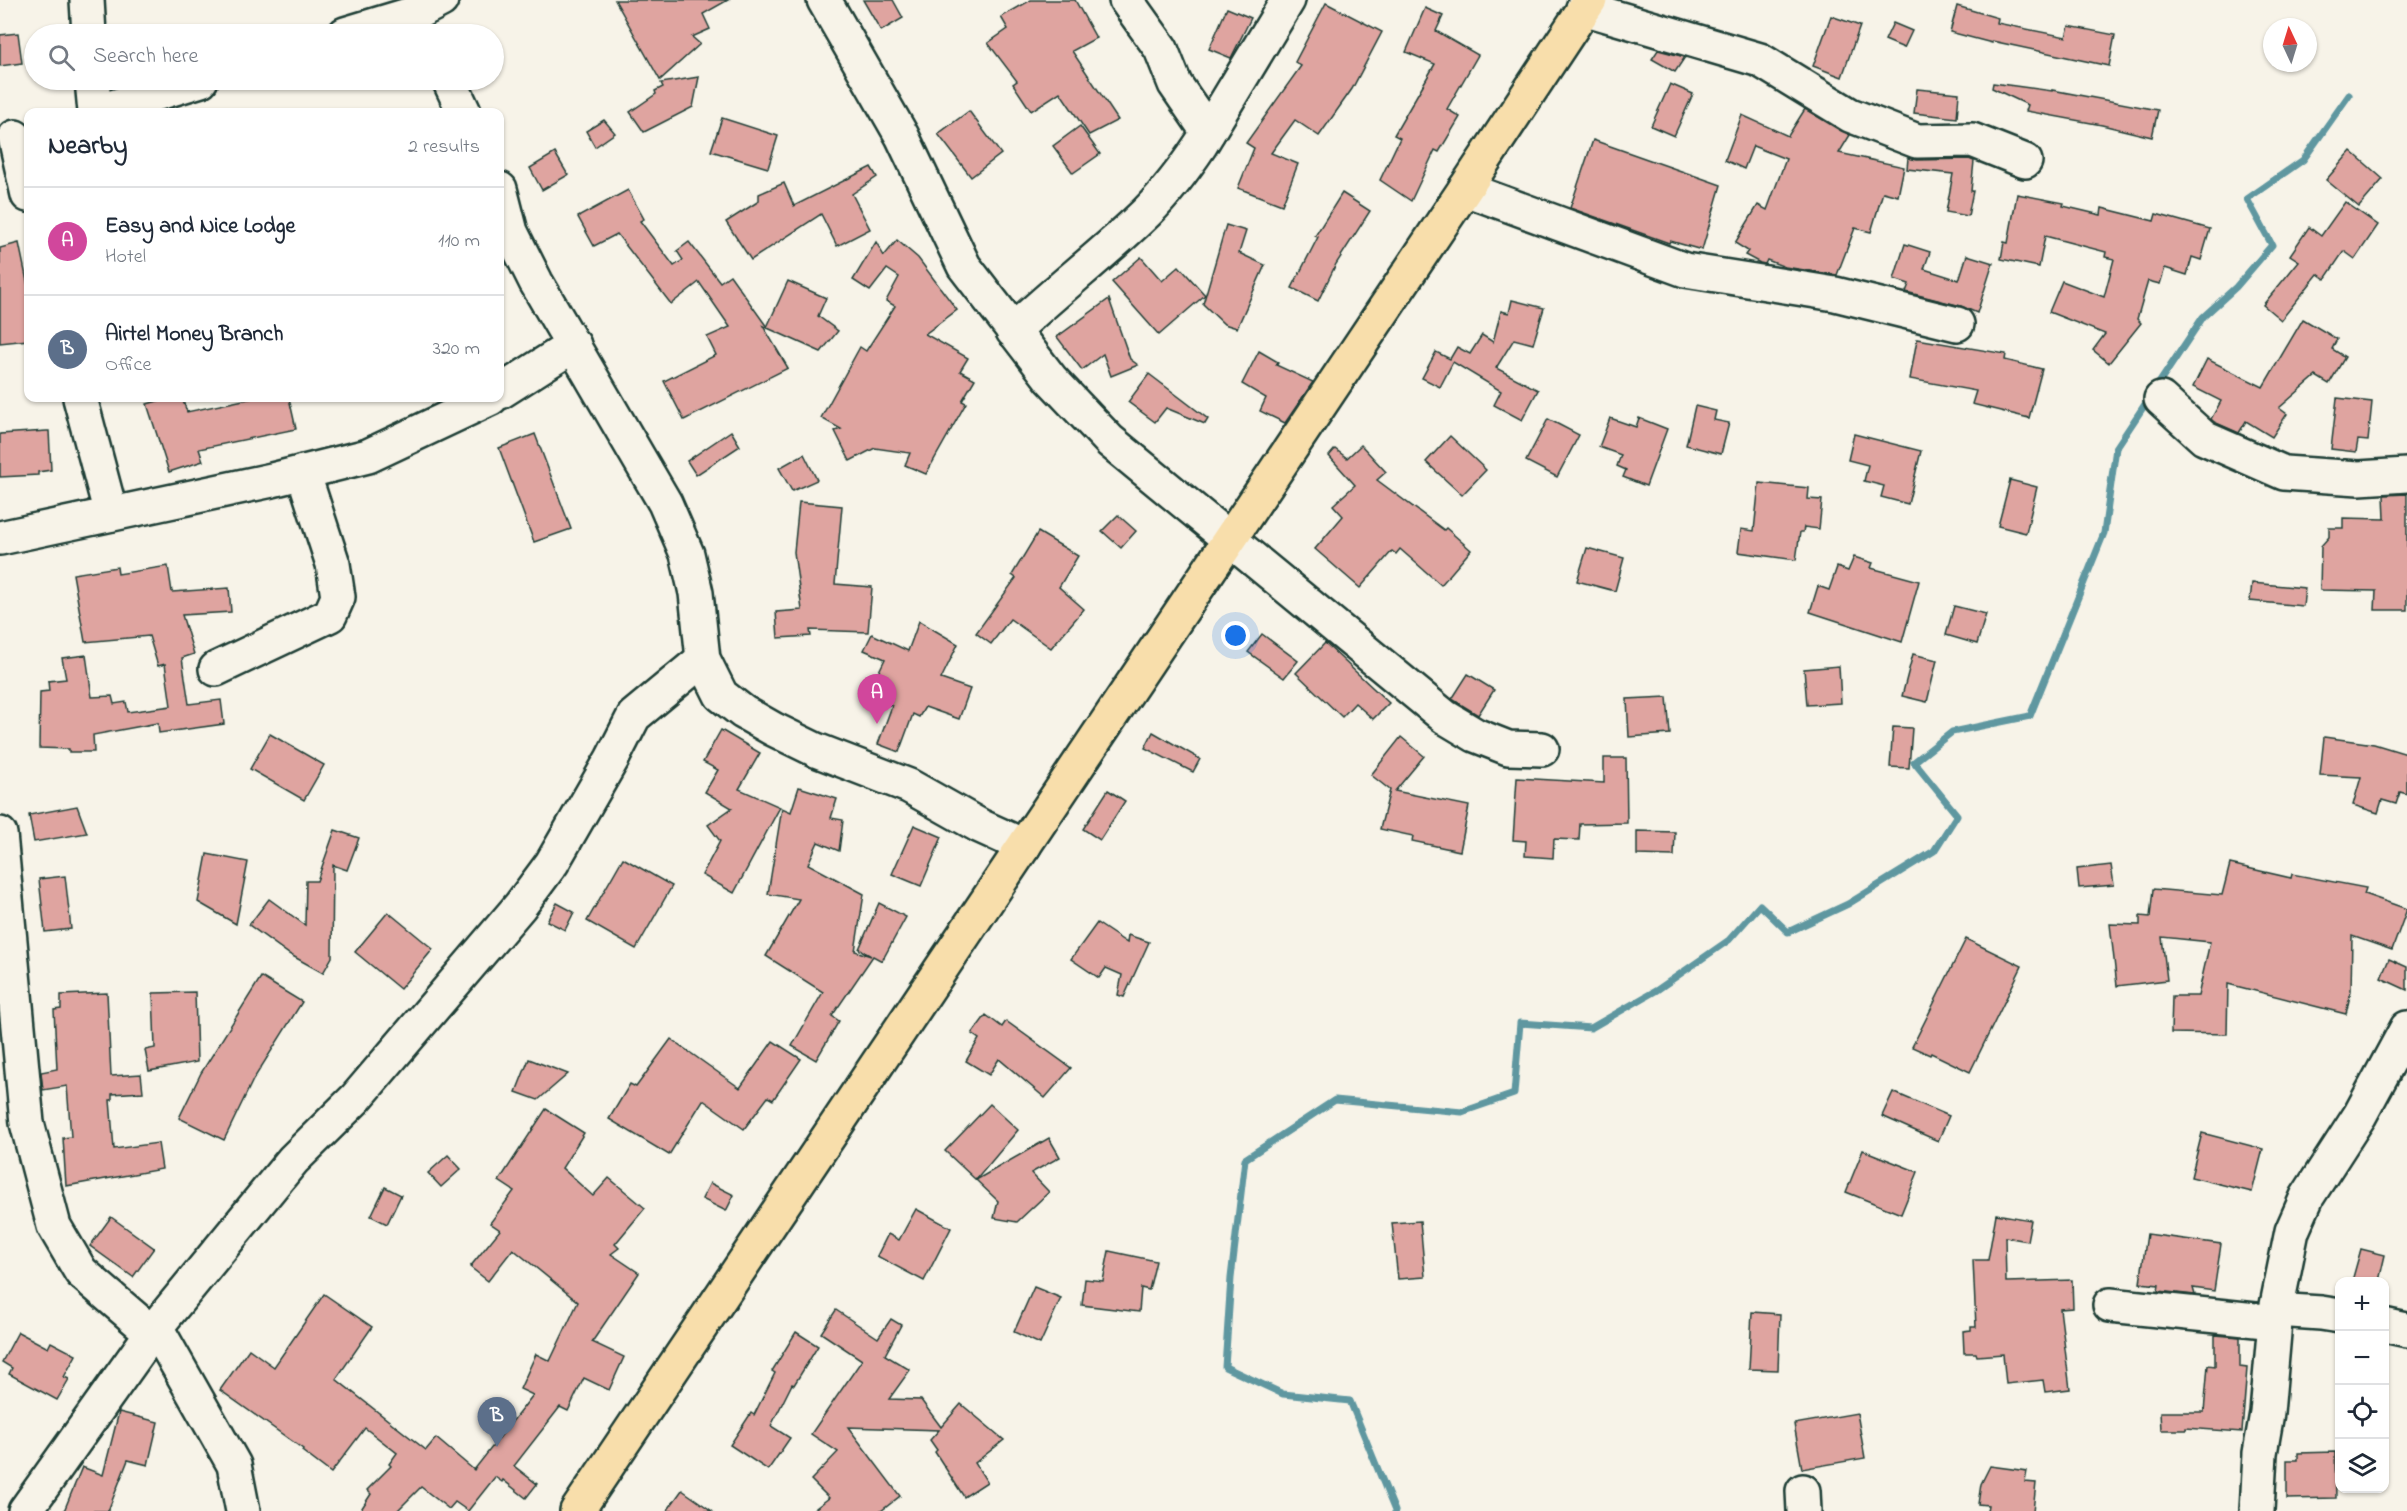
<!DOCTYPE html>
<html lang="en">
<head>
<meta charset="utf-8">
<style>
  :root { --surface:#fff; --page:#f6f6f7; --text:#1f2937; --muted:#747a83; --line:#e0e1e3; --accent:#1f6fb2 }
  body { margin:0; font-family:"Indie Flower",sans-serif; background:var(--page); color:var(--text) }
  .controls { position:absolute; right:18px; bottom:18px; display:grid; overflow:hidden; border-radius:12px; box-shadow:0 2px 4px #0004 }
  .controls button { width:54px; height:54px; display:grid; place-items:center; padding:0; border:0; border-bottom:2px solid var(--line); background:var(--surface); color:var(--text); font:30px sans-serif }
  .compass { position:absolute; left:2263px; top:18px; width:54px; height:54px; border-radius:50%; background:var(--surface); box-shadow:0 2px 4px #0004; rotate:356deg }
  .you { position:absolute; left:1236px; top:636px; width:21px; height:21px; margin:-15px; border:4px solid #fff; border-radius:50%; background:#1a73e8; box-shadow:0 0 0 9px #1a73e833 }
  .badge { display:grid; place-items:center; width:39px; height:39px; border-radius:50%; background:var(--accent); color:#fff; font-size:20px; font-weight:700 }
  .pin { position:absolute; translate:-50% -50px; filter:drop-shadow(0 2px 3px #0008) }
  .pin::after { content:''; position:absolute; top:32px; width:21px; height:18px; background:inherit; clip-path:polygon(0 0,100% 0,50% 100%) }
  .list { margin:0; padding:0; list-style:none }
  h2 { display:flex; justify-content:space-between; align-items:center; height:78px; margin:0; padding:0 24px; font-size:26px }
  h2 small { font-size:20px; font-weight:400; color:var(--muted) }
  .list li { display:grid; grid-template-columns:39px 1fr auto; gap:18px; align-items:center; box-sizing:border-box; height:108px; padding:0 24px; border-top:2px solid var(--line) }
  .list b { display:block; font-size:22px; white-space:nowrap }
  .list p { margin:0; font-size:20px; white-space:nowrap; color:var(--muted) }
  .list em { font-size:20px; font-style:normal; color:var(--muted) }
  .icon { flex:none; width:33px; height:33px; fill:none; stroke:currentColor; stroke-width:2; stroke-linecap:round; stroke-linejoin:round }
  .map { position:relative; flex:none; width:2407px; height:1511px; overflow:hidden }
  .search { position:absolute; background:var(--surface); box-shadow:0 2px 4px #0004; left:24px; top:24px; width:480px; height:66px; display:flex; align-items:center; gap:15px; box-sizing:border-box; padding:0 21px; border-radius:33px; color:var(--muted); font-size:22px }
  .panel { position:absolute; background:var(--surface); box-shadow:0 2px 4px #0004; left:24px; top:108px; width:480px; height:294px; border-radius:12px }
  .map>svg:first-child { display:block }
</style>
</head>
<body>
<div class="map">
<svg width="2407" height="1511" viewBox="0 0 2407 1511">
  <rect width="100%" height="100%" fill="#f7f3e8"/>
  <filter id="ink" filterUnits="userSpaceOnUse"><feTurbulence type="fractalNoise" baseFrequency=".0167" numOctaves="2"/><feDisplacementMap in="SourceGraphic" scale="12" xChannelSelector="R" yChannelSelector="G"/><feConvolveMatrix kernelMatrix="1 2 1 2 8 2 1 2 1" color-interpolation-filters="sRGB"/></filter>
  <g filter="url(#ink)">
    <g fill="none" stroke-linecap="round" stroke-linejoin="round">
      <!-- stream -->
      <path stroke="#5e97a0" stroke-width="7" d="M1395,1511L1350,1401L1283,1394L1225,1367L1231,1278L1245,1159L1335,1100L1462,1112L1514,1094L1520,1023L1591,1028L1657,990L1729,940L1760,905L1788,932L1848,904L1934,851L1957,815L1914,762L1952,732L2030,716L2104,533L2116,448L2203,317L2236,287L2272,245L2247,199L2303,160L2349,95"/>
    </g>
    <!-- building -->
    <g fill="#dfa4a0" stroke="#1f3d34" stroke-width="1.5">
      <path d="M615,0H728L703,14L710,29L692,37L700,44L660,80Z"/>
      <path d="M863,0H893L903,18L881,31Z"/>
      <path d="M1031,0H1075L1096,38L1072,51L1118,120L1089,135L1060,92L1031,111L1013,84L1017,81L988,43L1008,29L1001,17Z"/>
      <path d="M1326,3L1382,32L1352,89L1319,136L1295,120L1271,153L1298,164L1282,205L1238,188L1254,148L1246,143L1301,66L1295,62Z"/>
      <path d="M1957,6L1998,18L1997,23L2066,37L2069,26L2115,35L2109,66L1992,41V43L1950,32Z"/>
      <path d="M1227,8L1251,18L1231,58L1209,49Z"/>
      <path d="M1425,8L1443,16L1436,31L1478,55L1447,109L1460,117L1439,152L1435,150L1411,201L1380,180L1400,138L1394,135L1435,64L1406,52Z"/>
      <path d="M1831,16L1860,26L1842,77L1813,66Z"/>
      <path d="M1893,23L1912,31L1904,48L1885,40Z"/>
      <path d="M18,33L22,63L0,66V35Z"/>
      <path d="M1658,50L1685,57L1675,72L1652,59Z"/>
      <path d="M699,77L693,107L644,132L630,112L656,94L655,91L663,87L661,83Z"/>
      <path d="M1993,83L2052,91V90L2158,110L2152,137L2102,125L2026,111L2028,105L1992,88Z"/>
      <path d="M1670,84L1693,94L1674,136L1651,126Z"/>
      <path d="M1917,89L1959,93L1957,118L1914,113Z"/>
      <path d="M1805,109L1850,135L1839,153L1904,167L1898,196L1883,192L1871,232L1855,228L1837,275L1785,267L1767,260L1765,264L1760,263L1745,255L1748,251L1735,243L1758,205L1767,210L1786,159L1753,146L1744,169L1725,160L1742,115L1788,136Z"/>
      <path d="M969,111L1001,154L971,177L938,134Z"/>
      <path d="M722,118L778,136L768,168L711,151Z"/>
      <path d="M604,120L615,133L595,147L586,131Z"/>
      <path d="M1080,126L1100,154L1073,173L1053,146Z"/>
      <path d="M1593,140L1721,185L1702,250L1670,241L1669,243L1570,208Z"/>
      <path d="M2351,151L2383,179L2359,207L2326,180Z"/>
      <path d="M555,153L568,175L542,190L530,168Z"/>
      <path d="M1908,158L1917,160L1969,159L1974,161L1971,191H1973L1968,216L1946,212L1953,174L1907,169Z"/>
      <path d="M871,167L877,177L852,194L870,229L837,246L821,214L751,260L726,222L759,201V194L784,183L794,206Z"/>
      <path d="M628,190L644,219L640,221L674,266L683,260L677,251L689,242L720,282L730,275L767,327L788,281L826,298L818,316L838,331L821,352L763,326L788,368L684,420L664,381L716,355L707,337L730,327L699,282L671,304L617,234L594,246L578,217Z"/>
      <path d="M1342,193L1370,211L1336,264L1318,301L1292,288L1318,237L1315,236Z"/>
      <path d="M2017,194L2064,203L2063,206L2101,215L2102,208L2154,221L2156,214L2210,229L2201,260L2192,257L2187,275L2165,268L2160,284L2148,281L2137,319L2141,323L2109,363L2093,350L2105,334L2049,312L2062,281L2104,297L2114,259L2105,257L2106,252L2045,236L2039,267L2001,259L2004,242L2008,243Z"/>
      <path d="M2345,202L2378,225L2355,259L2344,251L2325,279L2318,274L2281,320L2263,305L2299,261L2290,255L2309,227L2321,236Z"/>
      <path d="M1226,225L1246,231L1239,253L1265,265L1237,328L1224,324L1203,304Z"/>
      <path d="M897,240L918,258L957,310L925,334L968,358L960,371L975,379L962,401L966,403L926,474L905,465L910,453L875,448L850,461L835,431L841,429L821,418L860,347L866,351L895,306L886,301L899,277L887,269L870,291L853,280L876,242L884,256Z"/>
      <path d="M19,243L28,286V340L0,343V248Z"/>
      <path d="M1905,244L1930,252L1924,269L1959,280L1967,255L1993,263L1977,313L1961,306L1906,292L1909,284L1894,279Z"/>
      <path d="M1141,257L1162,281L1179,266L1205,295L1159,335L1112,282Z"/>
      <path d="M1109,299L1130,359L1138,365L1111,376L1103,354L1082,370L1057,337Z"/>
      <path d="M1512,300L1544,308L1533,344L1514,339L1496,368L1538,390L1522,420L1494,405L1501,391L1453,362L1440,387L1422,378L1436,352L1450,359L1457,347L1470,354L1482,335L1493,342L1501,311L1509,313Z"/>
      <path d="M2303,319L2337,339L2332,349L2345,357L2329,384L2316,376L2279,408L2287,414L2272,437L2246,421L2239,433L2214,422L2211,419L2221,401L2193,387L2207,359L2263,387Z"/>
      <path d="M1917,339L2006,354L2005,360L2042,369L2029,418L1972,404L1976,391L1910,379Z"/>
      <path d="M1259,351L1278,362L1276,365L1313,382L1285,423L1260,411L1266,398L1242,384Z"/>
      <path d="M1149,374L1208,419L1205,424L1166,408L1155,422L1128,402Z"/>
      <path d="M168,398H182L187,412L253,398H289L296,429L199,449L203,461L169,472L147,404Z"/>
      <path d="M2337,398L2372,402L2368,441L2358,440L2356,452L2331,449Z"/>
      <path d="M1695,406L1716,411L1714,420L1729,423L1721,454L1686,445Z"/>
      <path d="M1610,418L1636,427L1639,418L1667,429L1646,486L1623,477L1626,470L1617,466L1621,455L1599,447Z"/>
      <path d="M1548,419L1579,435L1557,477L1526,461Z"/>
      <path d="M47,431H49L51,470L38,472V475L0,477V434Z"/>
      <path d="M731,431L740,446L696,475L687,461Z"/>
      <path d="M535,434L571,529L534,542L499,448Z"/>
      <path d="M1854,434L1921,451L1908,504L1881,497L1884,486L1864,481L1868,465L1848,460Z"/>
      <path d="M1450,436L1486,470L1462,495L1426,462Z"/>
      <path d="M1361,445L1386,472L1377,480L1444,530L1446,528L1471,550L1441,585L1400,549L1396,554L1392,551L1360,588L1315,549L1343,516L1333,505L1355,485L1329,456L1335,449L1347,458Z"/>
      <path d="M804,454L817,480L792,491L779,468Z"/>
      <path d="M2010,480L2037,487L2026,533L1998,526Z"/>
      <path d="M1759,483L1809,488L1808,499L1822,500L1819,529L1804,527L1803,532H1800L1796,560L1738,552L1741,529L1754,531Z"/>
      <path d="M2407,494V610H2375L2376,591L2320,590L2321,546L2329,537V528H2343V518L2385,519L2384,495Z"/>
      <path d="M799,502L842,506L835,584L872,587L868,632L810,630L811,636L778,638L776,612L802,610L794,552Z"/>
      <path d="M1118,515L1136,531L1121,548L1102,531Z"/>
      <path d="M1038,532L1078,556L1059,587L1084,609L1051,648L1010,619L991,644L976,633L1016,578L1012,575Z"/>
      <path d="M1587,548L1624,558L1615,591L1577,581Z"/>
      <path d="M1854,557L1873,563L1871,568L1919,581L1902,642L1810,612L1818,586L1829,590L1837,567L1848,571Z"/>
      <path d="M168,566L172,592L229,588L231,612L182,615L194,654L182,658L189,704L221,700L224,724L159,733L158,723L93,735L94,752H69V749L39,748L40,692L49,691L48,681L66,679L62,658L86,655L92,697L112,696L114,704L126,702L128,712L171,706L165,664L158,666L149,636L85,642L73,574L117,567L118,574Z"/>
      <path d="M2252,583L2305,588L2303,606L2250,601Z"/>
      <path d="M1954,606L1986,614L1977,644L1946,635Z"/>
      <path d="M919,621L958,644L941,679L970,689L959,719L925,707L919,717L913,714L899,752L878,744L892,706L868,694L885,659L864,650L872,634L908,651Z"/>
      <path d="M1262,634L1298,661L1284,678L1248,652Z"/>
      <path d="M1325,643L1389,703L1373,719L1355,703L1342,717L1296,673Z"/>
      <path d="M1913,654L1937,660L1927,702L1902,696Z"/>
      <path d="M1839,666L1841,703L1807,705L1804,669Z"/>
      <path d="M1468,674L1494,690L1478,715L1452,699Z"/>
      <path d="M1667,697L1670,734L1629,737L1627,699Z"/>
      <path d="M1893,727L1912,728L1909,768L1890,767Z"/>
      <path d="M721,730L760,753L739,789L780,807L734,893L702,875L720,841L708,825L732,808L705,792L718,770L703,762Z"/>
      <path d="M1153,732L1200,759L1193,772L1145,748Z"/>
      <path d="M270,734L324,765L304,800L250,769Z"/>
      <path d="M1401,737L1424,756L1395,791L1469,806L1460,851L1412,841L1413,836L1380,829L1390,790L1371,775Z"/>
      <path d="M2324,737L2374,744L2407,754V794L2400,792L2396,804L2382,800L2378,813L2353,805L2361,777L2320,775Z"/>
      <path d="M1604,758H1626L1627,823L1580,824L1579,840L1554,839L1553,858L1525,856L1526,841L1513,840L1517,778L1604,783Z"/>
      <path d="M799,787L837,799L831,818L843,820L839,851L818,842L808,864L864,894L855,951L871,956L859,949L879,903L906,917L882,961L873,956L832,1016L839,1021L816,1060L792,1046L823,992L766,956L799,899L768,894L782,808L791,812Z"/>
      <path d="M1108,790L1125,801L1100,840L1083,829Z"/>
      <path d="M77,806L87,833L34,842L29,815Z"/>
      <path d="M914,825L942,837L921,886L892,874Z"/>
      <path d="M335,830L359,838L347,870L333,865L332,957L323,973L289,954L249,925L269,899L305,925L306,881H317Z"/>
      <path d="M1637,831L1675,832L1674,856L1637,855Z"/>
      <path d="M207,854L248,862L236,924L198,902Z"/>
      <path d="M623,858L672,886L636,949L587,921Z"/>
      <path d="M2230,864L2291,878L2292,874L2366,888L2364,894L2407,909L2392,950L2352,936L2351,991L2346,1014L2228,984L2227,1034L2171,1033L2172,996H2198L2210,942L2162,937L2167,980L2117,986L2110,924L2140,925V916L2150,917L2153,889L2222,895Z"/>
      <path d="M2111,865L2114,885L2079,888L2077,869Z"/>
      <path d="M65,876L71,929L45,932L39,879Z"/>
      <path d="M557,903L574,912L565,930L547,921Z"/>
      <path d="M388,912L433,949L400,989L355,952Z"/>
      <path d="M1097,923L1127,943L1128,935L1149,942L1124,997L1118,995L1122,975L1106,968L1099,978L1071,959Z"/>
      <path d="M1966,939L2022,966L1970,1072L1931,1053L1930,1055L1912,1047Z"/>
      <path d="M2389,959L2407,967V990L2381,978Z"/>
      <path d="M261,977L302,1002L253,1080L224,1140L179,1118L201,1073Z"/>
      <path d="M195,992L197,1062L149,1071L145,1050L155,1048L153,993Z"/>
      <path d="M107,993L111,1076L141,1074L143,1092L112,1094V1100H110L114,1149L158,1143L162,1169L66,1186L63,1138L71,1137L67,1086L43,1090L41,1072L57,1069L54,1010L61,1009V995Z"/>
      <path d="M986,1015L1002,1027L1006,1021L1071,1068L1045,1098L999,1059L989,1075L966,1061L979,1039L972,1034Z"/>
      <path d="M671,1039L740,1088L773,1041L801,1059L773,1100L768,1097L744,1129L703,1100L669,1155L609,1119L630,1084L636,1087Z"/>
      <path d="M529,1059L568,1074L538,1100L516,1092Z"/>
      <path d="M1893,1092L1949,1116L1938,1141L1882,1116Z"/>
      <path d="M990,1104L1018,1130L976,1180L945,1151Z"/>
      <path d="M546,1109L584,1133L562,1168L593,1196L609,1178L645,1208L615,1244L619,1248L611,1254L639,1273L592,1342L624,1357L609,1390L584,1378L568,1411L560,1407L514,1466L537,1484L526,1498L503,1480L502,1482L495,1477L468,1511L455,1502L449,1509L421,1487L397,1511H360L371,1494L367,1490L391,1466L389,1464L397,1453L365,1428L331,1473L302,1451L303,1449L220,1390L249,1349L274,1367L324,1294L372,1327L336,1379L426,1450L436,1438L474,1470L533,1395L520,1389L536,1354L550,1361L578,1302L513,1249L488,1281L470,1267L500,1230L490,1223L514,1191L499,1181Z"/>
      <path d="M2202,1133L2263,1149L2252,1192L2191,1177Z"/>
      <path d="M1049,1138L1060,1157L1031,1173L1049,1192L1017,1222L994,1218L998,1201L976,1180Z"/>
      <path d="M1863,1150L1918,1172L1901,1214L1846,1192Z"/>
      <path d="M448,1155L461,1169L441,1187L428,1173Z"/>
      <path d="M710,1183L734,1195L726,1211L702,1199Z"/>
      <path d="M385,1187L401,1195L387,1224L371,1216Z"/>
      <path d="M916,1209L951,1228L924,1281L877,1256L888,1234L899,1240Z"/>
      <path d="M1996,1214L2031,1220L2027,1241L2005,1237L2006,1282L2072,1280L2073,1308L2060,1309L2070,1389L2045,1392L2043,1380L2006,1384L2003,1354L1977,1356L1976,1353H1964L1963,1331L1971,1330V1327H1976L1973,1260H1988Z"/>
      <path d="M111,1217L154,1248L133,1277L90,1246Z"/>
      <path d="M1420,1221L1425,1277L1398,1279L1392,1223Z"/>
      <path d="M2147,1234L2221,1244L2214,1291L2193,1288L2195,1295L2158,1291L2159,1285L2140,1283Z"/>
      <path d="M2361,1249L2385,1255L2379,1281H2352Z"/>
      <path d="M1109,1251L1156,1261L1149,1290L1141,1288L1139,1312L1082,1305L1085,1279L1103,1281Z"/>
      <path d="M1034,1287L1061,1298L1040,1344L1014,1332Z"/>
      <path d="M836,1310L878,1338L891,1319L901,1325L885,1355L910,1370L889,1399L921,1400L941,1427L961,1404L1004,1440L975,1463L987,1482L964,1497L935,1452L937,1450L930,1440L939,1430L848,1427L900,1496L881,1511H812L829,1498L811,1480L838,1452L811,1434L862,1360L821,1333Z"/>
      <path d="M1752,1312L1780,1314L1778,1370L1749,1369Z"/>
      <path d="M18,1332L48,1348L51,1342L76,1355L64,1377L69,1379L57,1400L9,1374L12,1368L2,1362Z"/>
      <path d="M796,1332L818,1346L794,1385L792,1384L771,1426L790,1438L768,1470L730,1445L751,1413L754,1415L775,1373L772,1371Z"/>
      <path d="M2215,1335L2240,1337V1367L2247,1368L2242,1432L2186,1428V1430H2161L2160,1412H2204L2208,1365L2215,1366Z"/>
      <path d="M119,1412L158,1422L148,1465L128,1460L108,1511H64L82,1467L103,1475Z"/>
      <path d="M1857,1413L1865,1458L1802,1469L1794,1424Z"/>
      <path d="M2335,1452L2336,1498L2287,1499V1460H2298V1453Z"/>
      <path d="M1990,1466L2027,1471L2025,1482L2036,1483L2033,1511H1987L1988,1505L1978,1504L1981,1484Z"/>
      <path d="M682,1490L712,1511H667Z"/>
    </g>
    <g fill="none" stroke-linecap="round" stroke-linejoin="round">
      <defs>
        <g id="minor">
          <path d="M87,0L89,34"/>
          <path d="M824,0L902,136L964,266L1051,379L1110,441L1445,717L1475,735L1508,748L1542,749"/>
          <path d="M1126,0L1161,49L1175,84L1208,132"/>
          <path d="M1583,8L1760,60L1850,115L1917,141L1972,140L2025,161"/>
          <path d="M345,34L418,12L441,0"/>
          <path d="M92,80L95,112"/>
          <path d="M449,80L464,112"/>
          <path d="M96,112L201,80"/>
          <path d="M15,137L28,195"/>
          <path d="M500,189L511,232L536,282L665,503L687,554L696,593L703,659L721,695L743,712L773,729L816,750L909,786L980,826L1024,846"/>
          <path d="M1465,189L1685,270L1835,294L1957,324"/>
          <path d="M1013,331C1056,290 1104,254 1147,212C1167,192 1185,168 1201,144L1288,0"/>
          <path d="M500,392L574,345"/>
          <path d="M80,398L111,514"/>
          <path d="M2161,399L2204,438L2284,473L2359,478L2407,475"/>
          <path d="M0,538L272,480L368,456L491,398"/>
          <path d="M216,669L330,615L338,597L333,564L303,472"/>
          <path d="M0,834L27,1123L54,1226L81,1272L153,1334"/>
          <path d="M2110,1305L2275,1322"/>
          <path d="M2276,1310L2321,1313L2340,1316"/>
          <path d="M2384,1325L2407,1330"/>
          <path d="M156,1327L234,1465L243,1511"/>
          <path d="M1803,1491L1804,1511"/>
          <path d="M25,1511L156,1327L293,1160L356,1098L520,906L552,863L612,759L634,716L703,659"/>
          <path d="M2257,1511L2260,1453L2267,1413L2276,1310L2292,1231L2307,1197L2360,1115L2407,1028"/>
        </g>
        <path id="major" d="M577,1511L1465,189L1590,0"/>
      </defs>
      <!-- minor casing -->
      <use href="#minor" stroke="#1f3d34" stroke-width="38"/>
      <!-- major casing -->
      <use href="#major" stroke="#1f3d34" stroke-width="38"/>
      <!-- minor -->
      <use href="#minor" stroke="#f7f3e8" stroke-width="33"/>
      <!-- major -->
      <use href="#major" stroke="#f8deab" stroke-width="33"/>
    </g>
  </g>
</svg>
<div class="controls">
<button>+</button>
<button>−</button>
<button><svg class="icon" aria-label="locate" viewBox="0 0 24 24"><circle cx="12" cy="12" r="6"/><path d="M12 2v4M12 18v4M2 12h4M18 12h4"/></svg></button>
<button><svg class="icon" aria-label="layers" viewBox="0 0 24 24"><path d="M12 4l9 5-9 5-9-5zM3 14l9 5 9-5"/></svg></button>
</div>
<svg class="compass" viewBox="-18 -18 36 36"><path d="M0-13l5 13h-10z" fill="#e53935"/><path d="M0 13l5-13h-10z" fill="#747a83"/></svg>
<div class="you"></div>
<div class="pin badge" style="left:877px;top:724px;background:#d1479c">A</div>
<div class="pin badge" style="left:497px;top:1447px;background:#5c6f8a">B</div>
<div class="search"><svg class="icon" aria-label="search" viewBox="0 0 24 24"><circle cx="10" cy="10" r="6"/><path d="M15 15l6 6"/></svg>Search here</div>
<section class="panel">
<h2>Nearby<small>2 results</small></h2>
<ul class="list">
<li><span class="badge" style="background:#d1479c">A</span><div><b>Easy and Nice Lodge</b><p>Hotel</p></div><em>110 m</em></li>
<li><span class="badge" style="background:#5c6f8a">B</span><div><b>Airtel Money Branch</b><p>Office</p></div><em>320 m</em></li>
</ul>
</section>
</div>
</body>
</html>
